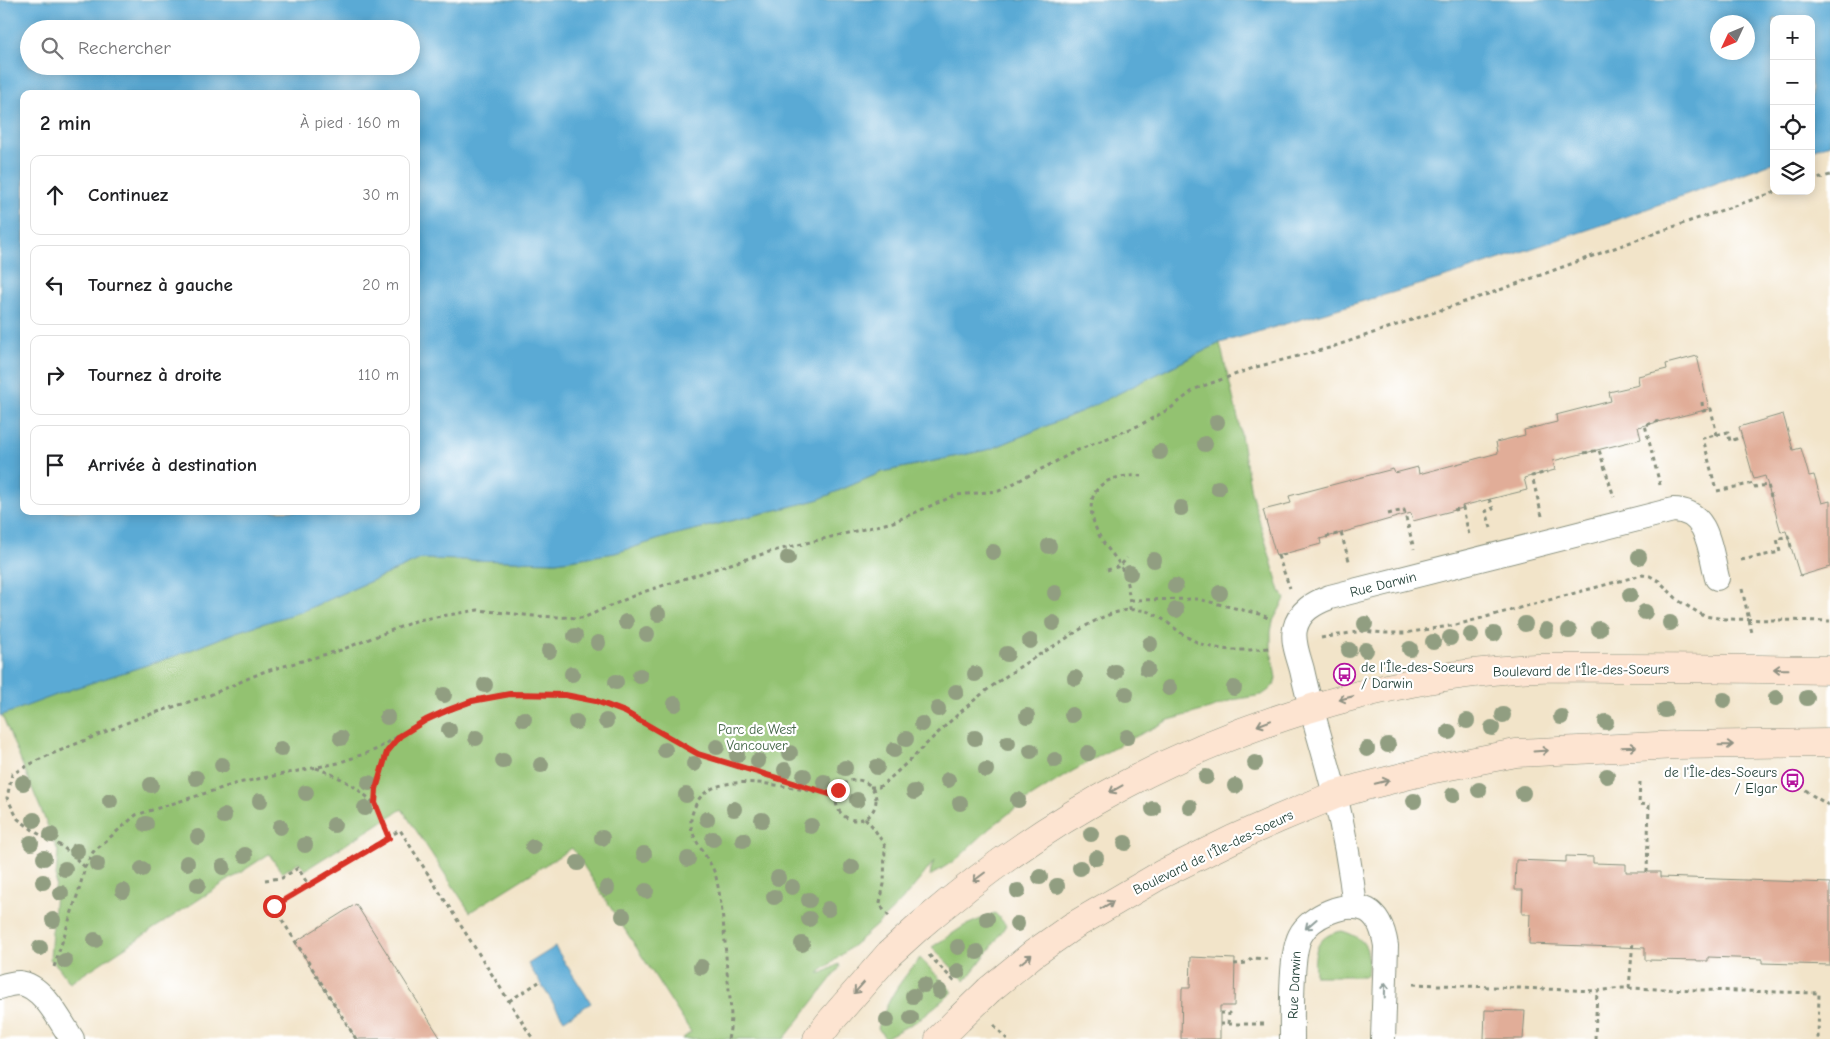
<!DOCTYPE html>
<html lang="fr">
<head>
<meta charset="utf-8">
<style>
  :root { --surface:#fff; --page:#f6f6f6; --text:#202124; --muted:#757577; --line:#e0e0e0 }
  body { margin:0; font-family:"Comic Neue",sans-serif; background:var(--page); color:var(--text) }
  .controls { position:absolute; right:15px; top:15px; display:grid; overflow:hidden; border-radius:10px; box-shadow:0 2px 12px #0003 }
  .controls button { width:45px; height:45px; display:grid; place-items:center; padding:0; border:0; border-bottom:1px solid var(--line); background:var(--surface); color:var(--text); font:25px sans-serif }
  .compass { position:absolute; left:1710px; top:15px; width:45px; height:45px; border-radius:50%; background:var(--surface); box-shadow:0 2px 12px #0003; rotate:226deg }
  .stop { position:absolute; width:15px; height:15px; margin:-11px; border:4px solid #d93025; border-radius:50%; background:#fff }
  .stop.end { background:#d93025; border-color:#fff; box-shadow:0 1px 5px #0008 }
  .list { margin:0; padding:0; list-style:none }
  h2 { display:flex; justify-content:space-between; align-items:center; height:65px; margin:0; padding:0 20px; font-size:21px }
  h2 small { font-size:16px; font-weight:400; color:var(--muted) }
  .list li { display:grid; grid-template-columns:32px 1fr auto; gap:15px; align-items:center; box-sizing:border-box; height:80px; margin:0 10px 10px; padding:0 10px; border:1px solid var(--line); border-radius:10px }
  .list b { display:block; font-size:19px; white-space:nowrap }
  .list em { font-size:16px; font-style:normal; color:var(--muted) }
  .icon { flex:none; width:28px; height:28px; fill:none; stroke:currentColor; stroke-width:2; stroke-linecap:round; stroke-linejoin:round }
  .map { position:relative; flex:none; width:1830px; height:1039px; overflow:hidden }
  .search { position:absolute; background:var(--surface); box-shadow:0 2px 12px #0003; left:20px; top:20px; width:400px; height:55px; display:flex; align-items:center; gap:12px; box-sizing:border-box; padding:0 18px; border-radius:28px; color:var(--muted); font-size:19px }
  .panel { position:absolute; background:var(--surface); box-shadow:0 2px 12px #0003; left:20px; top:90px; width:400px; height:425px; border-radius:10px }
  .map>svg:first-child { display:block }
</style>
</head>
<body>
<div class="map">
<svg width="1830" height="1039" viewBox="0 0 1830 1039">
  <rect width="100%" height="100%" fill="#fff"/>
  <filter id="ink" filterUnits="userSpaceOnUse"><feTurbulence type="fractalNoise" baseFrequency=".02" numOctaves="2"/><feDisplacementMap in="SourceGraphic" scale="10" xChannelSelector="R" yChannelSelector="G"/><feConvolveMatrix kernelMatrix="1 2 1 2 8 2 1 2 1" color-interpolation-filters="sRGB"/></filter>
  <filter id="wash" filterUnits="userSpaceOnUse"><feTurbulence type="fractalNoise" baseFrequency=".0096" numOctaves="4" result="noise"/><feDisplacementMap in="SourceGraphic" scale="20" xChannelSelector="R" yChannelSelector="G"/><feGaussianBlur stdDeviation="1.12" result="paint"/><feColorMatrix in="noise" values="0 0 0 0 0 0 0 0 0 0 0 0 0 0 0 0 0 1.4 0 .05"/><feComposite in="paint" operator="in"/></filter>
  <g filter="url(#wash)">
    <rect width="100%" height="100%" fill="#f2e4c9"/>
    <!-- green -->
    <g fill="#93c271" stroke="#598052">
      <path d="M1220,343L1238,418L1251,492L1280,591L1285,599L1273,621L1271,632V650L1276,678L1274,685L1269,690L1262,695L1232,700L1213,708L1169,720L1121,744L1071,772L1025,801L990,828L957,859L930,876L931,869L934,861C902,906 862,940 818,973H822L839,964L840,967L837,971L784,1039H682L691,1032L572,848L470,912L402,809L305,870L299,862L282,873L269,854L70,983L59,968L50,959L58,851L2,715L75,688L178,655L236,632L303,611L421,559L556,562L615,553L673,535L817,500L882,472L991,449L1087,409Z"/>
      <path d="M995,913L1006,925L991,948L965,981L932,947L964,926Z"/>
      <path d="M1342,931C1369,939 1370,951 1367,976H1315C1313,952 1316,935 1342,931Z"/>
      <path d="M920,958L953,992L917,1021L885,1038L878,1028C889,997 898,984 920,958Z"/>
    </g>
    <!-- water -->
    <g fill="#5aaad5" stroke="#3c7484" fill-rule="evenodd">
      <path d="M0,0H1830V144L1811,150V19H1774V162L1611,222L1446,277L1220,343L1087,409L991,449L882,472L817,500L673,535L615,553L556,562L421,559L303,611L236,632L178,655L75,688L0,716ZM1718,22H1748V52H1718ZM29,29H411V66H29ZM24,94H416V511H24Z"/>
      <path d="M555,947L591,1003L564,1020L528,964Z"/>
    </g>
    <g id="blocks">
      <!-- building -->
      <g fill="#e1ad98">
        <path d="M1697,356L1709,409L1638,427L1641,439L1553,461L1555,470L1524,478L1527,490L1462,506L1463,508L1413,521L1411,513L1320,539L1321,544L1276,556L1263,510L1291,503L1289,496L1393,469L1395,473L1418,467L1419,474L1498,453L1496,442L1525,435L1524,430L1557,422L1556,415L1611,401L1609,392L1639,385L1638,376L1667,369L1666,364Z"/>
        <path d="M1783,414L1793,450L1801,448L1809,476L1814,475L1822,503L1830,501V567L1800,576L1786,531L1781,532L1765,476L1754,479L1739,427Z"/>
        <path d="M1566,856L1593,857V863L1626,864V872H1660V877L1830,883V965L1762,963V959L1708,957V961L1645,960V948L1529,944L1530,914H1522L1523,890H1515L1516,860L1566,862Z"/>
        <path d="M356,904L441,1039H356L295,942Z"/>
        <path d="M1191,957L1235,959L1234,1006H1220V1039H1181L1182,988H1190Z"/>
        <path d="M1485,1010L1525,1011L1523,1039H1484Z"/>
      </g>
    </g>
  </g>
  <g filter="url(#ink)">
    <use href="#blocks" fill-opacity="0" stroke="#88907e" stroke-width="1"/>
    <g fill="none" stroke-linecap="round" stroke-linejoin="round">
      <defs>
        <g id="street">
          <path d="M1355,907C1351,870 1344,832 1335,795C1325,753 1311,712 1302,670C1299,658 1292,642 1295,629C1299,611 1314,603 1330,597L1673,510C1709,510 1710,551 1717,578"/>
          <path d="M0,987C6,985 13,983 19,983C43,985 60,1021 72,1039"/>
          <path d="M1292,1039C1292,1014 1290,956 1300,936C1310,916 1346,900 1367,910C1380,917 1384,933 1386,946L1383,1039"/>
        </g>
        <g id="secondary">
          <path d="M921,925C1051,813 1192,738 1358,695C1402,684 1447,675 1493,671C1537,666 1580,668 1625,668C1693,668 1762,669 1830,670"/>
          <path d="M989,990L1033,954L1073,926L1162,874L1233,839L1278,819L1335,795L1362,787L1434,769L1516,753L1677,745L1830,743"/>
          <path d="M817,1039L829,1023L889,954"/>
          <path d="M939,1039L959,1019"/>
        </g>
      </defs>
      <!-- street casing -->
      <use href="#street" stroke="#88907e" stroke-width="26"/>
      <!-- secondary casing -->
      <use href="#secondary" stroke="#88907e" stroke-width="29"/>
      <!-- path -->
      <g stroke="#88907e" stroke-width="3" stroke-dasharray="4 4" stroke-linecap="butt">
        <path d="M1811,181L1830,175"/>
        <path d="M1702,402L1703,411L1711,409L1717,435"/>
        <path d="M1584,453L1599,450L1614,497"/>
        <path d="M1660,485L1645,425L1660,421"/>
        <path d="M1715,486L1703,438L1728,432L1730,441L1742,437"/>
        <path d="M1717,491L1754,483L1755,487L1768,485L1771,497"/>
        <path d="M1489,499L1493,509L1486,511L1491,528"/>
        <path d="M1454,510L1463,508L1469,535"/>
        <path d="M1388,514L1404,510L1414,549"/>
        <path d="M1542,516L1532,476L1547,472"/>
        <path d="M1326,537L1341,533L1350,564"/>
        <path d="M1286,554L1278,556L1290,588"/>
        <path d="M1741,560L1780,552L1777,539L1788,536L1792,550"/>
        <path d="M1107,570L1120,566L1127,558"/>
        <path d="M1742,589L1752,633"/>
        <path d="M1130,600L1198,599L1259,614L1271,619"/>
        <path d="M1130,610C1130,597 1127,577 1120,565C1115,556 1106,548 1100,537C1079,497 1097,473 1142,476"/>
        <path d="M1321,638L1362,631L1385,633H1405L1456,625L1642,575L1650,576L1659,581L1679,601L1704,616L1725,619L1830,621"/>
        <path d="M316,768C341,777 354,785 374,803"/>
        <path d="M1793,780L1812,795L1830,806"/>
        <circle cx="856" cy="800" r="20"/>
        <path d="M1640,782L1639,804L1649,805L1647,872"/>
        <path d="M870,787H879L886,782C924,748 960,708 1002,679C1020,666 1040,654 1059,643C1084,627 1115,604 1146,611C1160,615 1170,625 1181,633C1207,652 1238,652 1268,648"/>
        <path d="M865,818L873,827L885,846L884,884L880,903L884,911L889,916"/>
        <path d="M389,838L375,803L376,789L387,752L399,737"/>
        <path d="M85,867L63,847L37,833L18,819L7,798L12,774L40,759L136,719L210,695L263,672L341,650L418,620L478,610L534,616L583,618L640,593L705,572L769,552L893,522L956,495L999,491L1076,451L1140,425L1171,408L1195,389L1256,367L1329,348L1497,291L1661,231L1778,191"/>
        <path d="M265,880L282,878L298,868L309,886"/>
        <path d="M929,955L956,983"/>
        <path d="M1234,964L1247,963L1252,958L1267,959"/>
        <path d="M54,967L79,890L85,867L93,852L136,815L238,783L338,763L375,750L426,720L472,701L509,694L565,695L596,701L625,712L698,754L836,796"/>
        <path d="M1413,984L1597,991L1622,988L1819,993L1818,1039"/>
        <path d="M1629,988L1633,941"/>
        <path d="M509,1001L539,982"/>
        <path d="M1220,1013H1229L1228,1024"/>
        <path d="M1220,1024H1264"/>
        <path d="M994,1025L1007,1039"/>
        <path d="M356,1039L274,907L400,830L533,1039"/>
        <path d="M728,1039C734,1016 729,994 727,971C725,940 723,908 716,877C711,859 694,844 691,826C690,818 693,811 696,804C714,767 789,788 821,793"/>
        <path d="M1595,1039L1597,991"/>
      </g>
      <!-- street -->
      <use href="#street" stroke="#fff" stroke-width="24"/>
      <!-- secondary -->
      <use href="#secondary" stroke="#fde4d1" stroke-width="28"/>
      <defs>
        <g id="secondary-bridge">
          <path d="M889,954L921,925"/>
          <path d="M959,1019L989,990"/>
        </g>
      </defs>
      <!-- secondary-bridge casing -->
      <use href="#secondary-bridge" stroke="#88907e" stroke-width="29" stroke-linecap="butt"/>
      <!-- secondary-bridge -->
      <use href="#secondary-bridge" stroke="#fde4d1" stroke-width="28"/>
    </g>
    <!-- trees -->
    <g fill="#919e81">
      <circle cx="1217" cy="422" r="8"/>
      <circle cx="1205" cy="444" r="8"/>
      <circle cx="1160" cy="452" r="8"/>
      <circle cx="1218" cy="488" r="8"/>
      <circle cx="1181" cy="508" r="8"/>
      <circle cx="1049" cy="546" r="8"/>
      <circle cx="993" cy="552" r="8"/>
      <circle cx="1639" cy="557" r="8"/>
      <circle cx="788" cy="558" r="8"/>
      <circle cx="1154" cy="560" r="8"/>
      <circle cx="1130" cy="573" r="8"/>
      <circle cx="1175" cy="586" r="8"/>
      <circle cx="1055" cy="593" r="8"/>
      <circle cx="1220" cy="593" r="8"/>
      <circle cx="1630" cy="595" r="8"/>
      <circle cx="1176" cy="610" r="8"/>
      <circle cx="1645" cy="612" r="8"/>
      <circle cx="658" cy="614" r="8"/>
      <circle cx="626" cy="622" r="8"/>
      <circle cx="1053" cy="623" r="8"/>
      <circle cx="1670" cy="623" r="8"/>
      <circle cx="1365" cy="624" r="8"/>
      <circle cx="1525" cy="624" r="8"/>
      <circle cx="1599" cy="629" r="8"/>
      <circle cx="1546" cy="630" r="8"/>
      <circle cx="1569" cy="631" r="8"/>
      <circle cx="647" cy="634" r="8"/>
      <circle cx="1494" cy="634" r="8"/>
      <circle cx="1471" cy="635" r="8"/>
      <circle cx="575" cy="636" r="8"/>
      <circle cx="1450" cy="638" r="8"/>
      <circle cx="1030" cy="641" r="8"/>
      <circle cx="1433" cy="642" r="8"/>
      <circle cx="598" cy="643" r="8"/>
      <circle cx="1150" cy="644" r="8"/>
      <circle cx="1410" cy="649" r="8"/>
      <circle cx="1349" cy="650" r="8"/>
      <circle cx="1366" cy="650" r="8"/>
      <circle cx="549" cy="651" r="8"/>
      <circle cx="1007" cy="654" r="8"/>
      <circle cx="1147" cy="669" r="8"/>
      <circle cx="1115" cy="672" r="8"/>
      <circle cx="572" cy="674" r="8"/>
      <circle cx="975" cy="674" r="8"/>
      <circle cx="640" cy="676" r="8"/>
      <circle cx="1075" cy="678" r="8"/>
      <circle cx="616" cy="682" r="8"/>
      <circle cx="485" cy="685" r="8"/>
      <circle cx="1169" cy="688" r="8"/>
      <circle cx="1234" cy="688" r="8"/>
      <circle cx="956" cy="692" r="8"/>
      <circle cx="1126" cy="694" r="8"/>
      <circle cx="444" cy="695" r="8"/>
      <circle cx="1776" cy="698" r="8"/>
      <circle cx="1807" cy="698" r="8"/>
      <circle cx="1724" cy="700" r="8"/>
      <circle cx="675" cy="704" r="8"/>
      <circle cx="938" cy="709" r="8"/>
      <circle cx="1665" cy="710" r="8"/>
      <circle cx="1072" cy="715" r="8"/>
      <circle cx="1503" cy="715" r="8"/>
      <circle cx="1027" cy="716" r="8"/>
      <circle cx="387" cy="717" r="8"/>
      <circle cx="1561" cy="717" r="8"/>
      <circle cx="524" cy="719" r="8"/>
      <circle cx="606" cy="721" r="8"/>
      <circle cx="1467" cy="721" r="8"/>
      <circle cx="576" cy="722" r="8"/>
      <circle cx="1606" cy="722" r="8"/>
      <circle cx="922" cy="724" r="8"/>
      <circle cx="1492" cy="728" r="8"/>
      <circle cx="449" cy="730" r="8"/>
      <circle cx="1449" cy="732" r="8"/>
      <circle cx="1127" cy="737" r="8"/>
      <circle cx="341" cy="738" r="8"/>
      <circle cx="476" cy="738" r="8"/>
      <circle cx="975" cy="738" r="8"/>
      <circle cx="906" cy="739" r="8"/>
      <circle cx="1008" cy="743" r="8"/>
      <circle cx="1388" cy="745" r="8"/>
      <circle cx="717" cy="747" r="8"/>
      <circle cx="281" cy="749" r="8"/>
      <circle cx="1367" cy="749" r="8"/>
      <circle cx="665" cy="750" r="8"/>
      <circle cx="894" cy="750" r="8"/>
      <circle cx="1031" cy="751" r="8"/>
      <circle cx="790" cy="753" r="8"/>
      <circle cx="1088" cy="753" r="8"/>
      <circle cx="737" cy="755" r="8"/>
      <circle cx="1055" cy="760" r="8"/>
      <circle cx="503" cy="761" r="8"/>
      <circle cx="758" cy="761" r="8"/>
      <circle cx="1255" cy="763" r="8"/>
      <circle cx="694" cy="764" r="8"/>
      <circle cx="222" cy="765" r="8"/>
      <circle cx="541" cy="765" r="8"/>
      <circle cx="877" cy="767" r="8"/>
      <circle cx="845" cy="768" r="8"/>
      <circle cx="785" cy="770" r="8"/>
      <circle cx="986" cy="770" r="8"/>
      <circle cx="804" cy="776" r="8"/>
      <circle cx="1607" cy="776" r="8"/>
      <circle cx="1206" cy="777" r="8"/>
      <circle cx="196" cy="778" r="8"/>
      <circle cx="948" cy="780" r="8"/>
      <circle cx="824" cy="782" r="8"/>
      <circle cx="23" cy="783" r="8"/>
      <circle cx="369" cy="783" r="8"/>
      <circle cx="151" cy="785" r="8"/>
      <circle cx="1235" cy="786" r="8"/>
      <circle cx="1479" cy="790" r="8"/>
      <circle cx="914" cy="792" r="8"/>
      <circle cx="306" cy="793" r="8"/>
      <circle cx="1523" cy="793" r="8"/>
      <circle cx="686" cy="795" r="8"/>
      <circle cx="1453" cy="795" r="8"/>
      <circle cx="857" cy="800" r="8"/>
      <circle cx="1018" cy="800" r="8"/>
      <circle cx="110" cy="801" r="8"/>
      <circle cx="260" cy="801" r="8"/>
      <circle cx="1414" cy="801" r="8"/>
      <circle cx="960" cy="803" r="8"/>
      <circle cx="1190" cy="807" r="8"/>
      <circle cx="365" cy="808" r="8"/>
      <circle cx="734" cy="809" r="8"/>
      <circle cx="1153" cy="809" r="8"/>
      <circle cx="224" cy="816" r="8"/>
      <circle cx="707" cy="819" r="8"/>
      <circle cx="34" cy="820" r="8"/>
      <circle cx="762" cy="820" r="8"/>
      <circle cx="146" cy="824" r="8"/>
      <circle cx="334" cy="825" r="8"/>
      <circle cx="811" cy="826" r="8"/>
      <circle cx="280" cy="827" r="8"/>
      <circle cx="1091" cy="834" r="8"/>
      <circle cx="51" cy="835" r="8"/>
      <circle cx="198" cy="837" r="8"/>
      <circle cx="602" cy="838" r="8"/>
      <circle cx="713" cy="839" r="8"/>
      <circle cx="743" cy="840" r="8"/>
      <circle cx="31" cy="843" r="8"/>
      <circle cx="1125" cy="843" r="8"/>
      <circle cx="305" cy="845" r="8"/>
      <circle cx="533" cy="847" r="8"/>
      <circle cx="77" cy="851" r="8"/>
      <circle cx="644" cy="854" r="8"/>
      <circle cx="245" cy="855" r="8"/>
      <circle cx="44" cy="858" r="8"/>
      <circle cx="1096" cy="858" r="8"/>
      <circle cx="688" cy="859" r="8"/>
      <circle cx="187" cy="863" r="8"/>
      <circle cx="578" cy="863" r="8"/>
      <circle cx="97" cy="864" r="8"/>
      <circle cx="223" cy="867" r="8"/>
      <circle cx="852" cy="867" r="8"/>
      <circle cx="1080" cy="868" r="8"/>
      <circle cx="65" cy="869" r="8"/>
      <circle cx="142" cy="869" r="8"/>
      <circle cx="1040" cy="877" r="8"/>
      <circle cx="778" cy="878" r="8"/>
      <circle cx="43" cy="882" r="8"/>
      <circle cx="198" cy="885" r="8"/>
      <circle cx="1057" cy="886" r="8"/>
      <circle cx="792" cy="887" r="8"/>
      <circle cx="607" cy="888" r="8"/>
      <circle cx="123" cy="891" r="8"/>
      <circle cx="646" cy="891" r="8"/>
      <circle cx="1018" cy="891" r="8"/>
      <circle cx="61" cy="893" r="8"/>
      <circle cx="774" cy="897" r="8"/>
      <circle cx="809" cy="900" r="8"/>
      <circle cx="828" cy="909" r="8"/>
      <circle cx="623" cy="916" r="8"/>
      <circle cx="809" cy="919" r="8"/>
      <circle cx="987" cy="919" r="8"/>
      <circle cx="53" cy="920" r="8"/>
      <circle cx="1017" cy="924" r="8"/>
      <circle cx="95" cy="940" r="8"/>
      <circle cx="802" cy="944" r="8"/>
      <circle cx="958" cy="947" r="8"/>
      <circle cx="40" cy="948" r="8"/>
      <circle cx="977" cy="952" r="8"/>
      <circle cx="65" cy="961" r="8"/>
      <circle cx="701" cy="967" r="8"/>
      <circle cx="958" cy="971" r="8"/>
      <circle cx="924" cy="985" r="8"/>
      <circle cx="939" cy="991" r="8"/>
      <circle cx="913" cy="996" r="8"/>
      <circle cx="911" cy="1018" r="8"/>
      <circle cx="887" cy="1020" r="8"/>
    </g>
    <!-- one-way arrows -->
    <defs><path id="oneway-shaft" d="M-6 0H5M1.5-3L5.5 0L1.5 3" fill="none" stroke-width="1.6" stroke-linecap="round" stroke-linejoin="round" transform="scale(1.25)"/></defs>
    <g stroke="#8e9082">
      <use href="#oneway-shaft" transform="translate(1781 669) rotate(-179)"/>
      <use href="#oneway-shaft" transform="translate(1346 698) rotate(166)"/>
      <use href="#oneway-shaft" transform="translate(1264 723) rotate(159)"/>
      <use href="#oneway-shaft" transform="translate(1726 745) rotate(-1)"/>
      <use href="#oneway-shaft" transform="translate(1629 747) rotate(-2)"/>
      <use href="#oneway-shaft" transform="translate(1541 751) rotate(-4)"/>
      <use href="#oneway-shaft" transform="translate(1382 782) rotate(-14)"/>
      <use href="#oneway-shaft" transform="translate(1116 789) rotate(151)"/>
      <use href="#oneway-shaft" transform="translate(979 877) rotate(143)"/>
      <use href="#oneway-shaft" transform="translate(1107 905) rotate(-31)"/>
      <use href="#oneway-shaft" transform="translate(1026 959) rotate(-39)"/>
      <use href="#oneway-shaft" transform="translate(859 988) rotate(132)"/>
    </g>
    <g stroke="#8f9e9a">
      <use href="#oneway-shaft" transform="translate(1311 924) rotate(139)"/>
      <use href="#oneway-shaft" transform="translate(1385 990) rotate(-88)"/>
    </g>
  </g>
  <g fill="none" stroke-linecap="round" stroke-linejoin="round" filter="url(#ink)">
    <!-- route -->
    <path stroke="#d93025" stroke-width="6" d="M274,906L389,838L375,803L376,789L387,752L400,736L426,720L448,710L472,701L510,694L565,695L596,701L625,712L698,754L836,796L838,790"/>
  </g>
  <!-- icons -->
  <defs>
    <symbol id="bus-ring" viewBox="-11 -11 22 22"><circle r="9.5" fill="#fff" stroke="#b5179e" stroke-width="1.5"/><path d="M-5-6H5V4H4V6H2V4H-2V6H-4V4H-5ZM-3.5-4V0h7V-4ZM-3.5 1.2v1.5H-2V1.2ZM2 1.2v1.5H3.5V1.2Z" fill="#b5179e"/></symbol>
  </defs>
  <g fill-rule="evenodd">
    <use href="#bus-ring" x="1332" y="662" width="25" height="25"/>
    <use href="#bus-ring" x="1780" y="768" width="25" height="25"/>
  </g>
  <g text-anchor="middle" stroke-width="4.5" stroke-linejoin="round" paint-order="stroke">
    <!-- street labels -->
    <g font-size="14" fill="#1f3d34" stroke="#fff">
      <text transform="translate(1383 584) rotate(-14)" y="5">Rue Darwin</text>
      <text transform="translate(1581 670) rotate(-1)" y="5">Boulevard de l'Île-des-Soeurs</text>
      <text transform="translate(1213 852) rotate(-26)" y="5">Boulevard de l'Île-des-Soeurs</text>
      <text transform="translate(1294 985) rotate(-87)" y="5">Rue Darwin</text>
    </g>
    <!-- poi labels -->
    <g font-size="14" fill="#1f3d34" stroke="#fff" text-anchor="start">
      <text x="1361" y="672">de l'Île-des-Soeurs<tspan x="1361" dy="16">/ Darwin</tspan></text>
      <text x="1777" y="777" text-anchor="end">de l'Île-des-Soeurs<tspan x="1777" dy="16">/ Elgar</tspan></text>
    </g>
    <!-- park labels -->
    <g font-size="14" fill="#426546" stroke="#fff">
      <text x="757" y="734">Parc de West<tspan x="757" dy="16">Vancouver</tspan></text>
    </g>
  </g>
</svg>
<div class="controls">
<button>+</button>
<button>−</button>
<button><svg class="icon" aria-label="locate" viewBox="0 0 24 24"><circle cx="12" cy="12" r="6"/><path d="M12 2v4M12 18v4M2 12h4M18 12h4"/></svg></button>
<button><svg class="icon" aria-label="layers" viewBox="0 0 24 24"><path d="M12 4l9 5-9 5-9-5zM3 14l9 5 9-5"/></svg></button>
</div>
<svg class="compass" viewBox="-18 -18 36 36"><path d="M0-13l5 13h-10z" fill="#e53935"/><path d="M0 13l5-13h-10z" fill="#757577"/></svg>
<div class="stop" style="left:274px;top:906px"></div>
<div class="stop end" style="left:838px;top:790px"></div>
<div class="search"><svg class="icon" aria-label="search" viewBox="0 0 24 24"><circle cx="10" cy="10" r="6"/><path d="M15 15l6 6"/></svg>Rechercher</div>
<section class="panel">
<h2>2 min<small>À pied · 160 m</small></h2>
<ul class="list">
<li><svg class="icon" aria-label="ahead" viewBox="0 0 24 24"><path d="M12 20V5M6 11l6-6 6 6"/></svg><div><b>Continuez</b></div><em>30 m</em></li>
<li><svg class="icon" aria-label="left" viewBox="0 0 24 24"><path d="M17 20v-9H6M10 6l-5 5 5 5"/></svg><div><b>Tournez à gauche</b></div><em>20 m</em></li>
<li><svg class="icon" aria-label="right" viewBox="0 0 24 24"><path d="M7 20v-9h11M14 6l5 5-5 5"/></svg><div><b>Tournez à droite</b></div><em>110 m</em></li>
<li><svg class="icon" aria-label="arrive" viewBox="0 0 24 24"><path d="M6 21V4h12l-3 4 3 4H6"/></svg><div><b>Arrivée à destination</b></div></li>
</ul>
</section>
</div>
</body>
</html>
